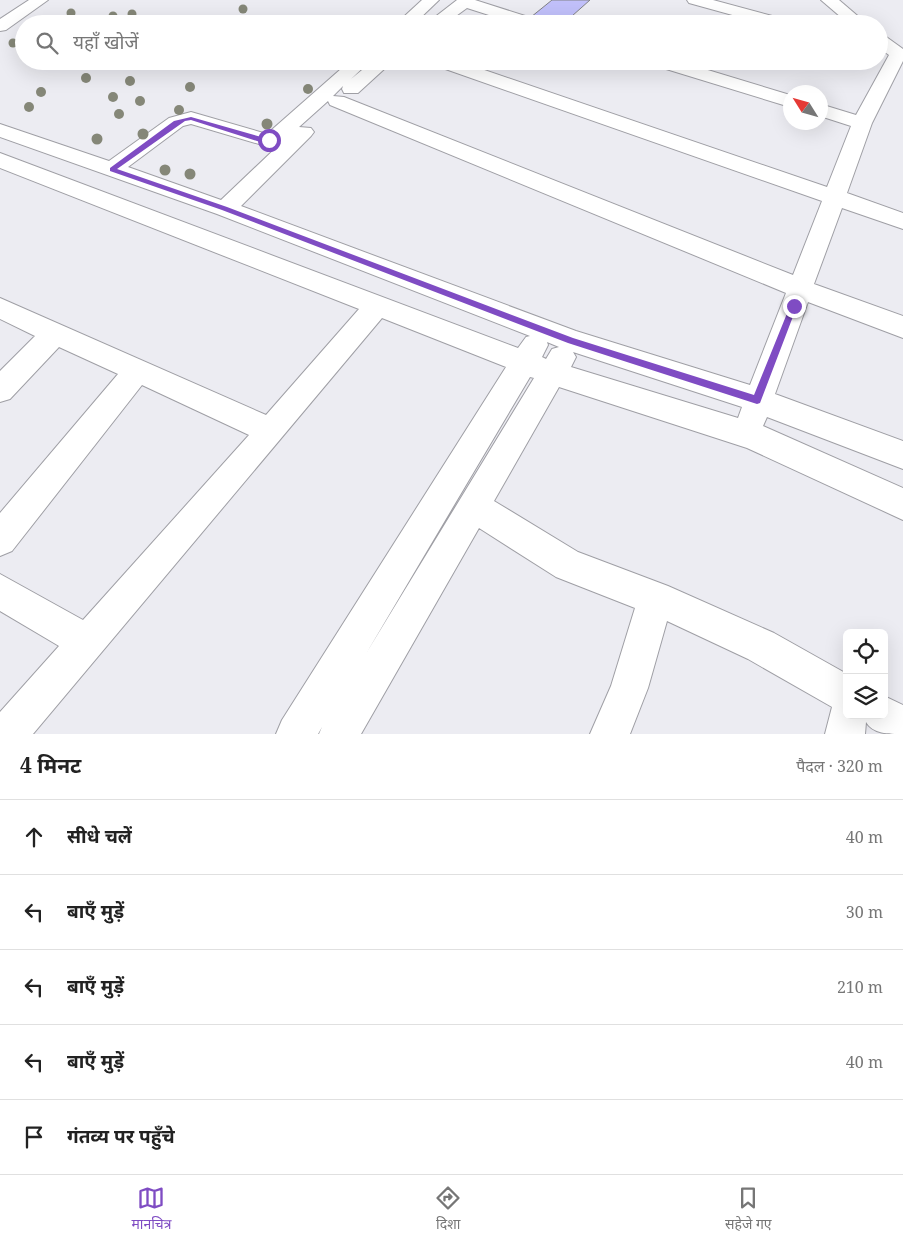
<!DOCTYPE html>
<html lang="hi">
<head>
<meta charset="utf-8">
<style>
  :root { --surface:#fff; --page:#f6f6f6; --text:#222; --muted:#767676; --line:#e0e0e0; --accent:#7f4cc3 }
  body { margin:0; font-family:"Noto Serif","Noto Sans Devanagari",serif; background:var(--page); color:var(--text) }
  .controls { position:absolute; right:15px; bottom:15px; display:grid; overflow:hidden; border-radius:8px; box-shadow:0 5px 20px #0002 }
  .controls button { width:45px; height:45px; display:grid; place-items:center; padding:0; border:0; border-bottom:1px solid var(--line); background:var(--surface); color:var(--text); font:25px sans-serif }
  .compass { position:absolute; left:783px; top:85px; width:45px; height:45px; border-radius:50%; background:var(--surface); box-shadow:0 5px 20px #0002; rotate:307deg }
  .stop { position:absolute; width:15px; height:15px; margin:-11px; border:4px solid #7f4cc3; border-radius:50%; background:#fff }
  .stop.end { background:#7f4cc3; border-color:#fff; box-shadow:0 1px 5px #0008 }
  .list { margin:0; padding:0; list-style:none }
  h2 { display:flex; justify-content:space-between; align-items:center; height:65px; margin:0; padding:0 20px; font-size:21px }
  h2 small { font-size:16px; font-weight:400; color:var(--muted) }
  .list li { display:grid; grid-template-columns:32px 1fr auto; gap:15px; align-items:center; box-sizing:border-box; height:75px; padding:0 20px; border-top:1px solid var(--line) }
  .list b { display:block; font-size:19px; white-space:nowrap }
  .list em { font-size:16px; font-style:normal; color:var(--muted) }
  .icon { flex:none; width:28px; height:28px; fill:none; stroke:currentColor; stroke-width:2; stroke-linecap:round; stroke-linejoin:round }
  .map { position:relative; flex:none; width:903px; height:734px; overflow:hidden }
  .search { position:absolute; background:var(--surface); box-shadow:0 5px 20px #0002; left:15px; right:15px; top:15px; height:55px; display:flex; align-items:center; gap:12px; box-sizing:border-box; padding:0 18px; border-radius:28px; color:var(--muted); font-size:19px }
  .sheet { height:440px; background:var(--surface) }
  nav { display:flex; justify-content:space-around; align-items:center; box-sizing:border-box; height:70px; border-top:1px solid var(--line); background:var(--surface); font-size:14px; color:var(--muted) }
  nav a { display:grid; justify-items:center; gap:2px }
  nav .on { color:var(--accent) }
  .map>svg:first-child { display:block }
</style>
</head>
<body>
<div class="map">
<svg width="903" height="734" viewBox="0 0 903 734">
  <rect width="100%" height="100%" fill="#ececf2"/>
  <!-- building -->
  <path fill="#c1c0fa" stroke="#818286" d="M552,0H590L563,24H554L531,17Z"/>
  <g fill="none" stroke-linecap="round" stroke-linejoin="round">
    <defs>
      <g id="minor">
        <path d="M29,0H48L6,30L0,31V19Z"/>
        <path d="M422,0H439L414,24H396Z"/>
        <path d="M457,0H475L541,21L543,24H517L467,8L445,24H426Z"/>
        <path d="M687,0H713L791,21L793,24H765L689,3Z"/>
        <path d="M821,0H839L867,24H849Z"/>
        <path d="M879,35L885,36L903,49V61L872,123L847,193L903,213V229L842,208L814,284L903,316V338L808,302L775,394L903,441V469L767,417L763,426L903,488V520L747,448L559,387L494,501L578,552L668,586L774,633L847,674V715H884V696L903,705V734C888,734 873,734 866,722L865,734H825L832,707L748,659L667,621L648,688L630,734H590L611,686L635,608L556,577L479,528L361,734H319L322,727L318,734H276L282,720L506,367L382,318L33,734H0V712L59,646L0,611V574L83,620L249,435L142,385L12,551L0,556V513L118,374L59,347L10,399L0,402V371L35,336L0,319V298L266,415L359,309L0,168V153L518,348L526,337L530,336L217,214L0,137V124L109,161L169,118L191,112L267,134L350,61H370L351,79L373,61H393L358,93H344L342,89L343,86L333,96L344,97L793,275L822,201L434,65L431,61H458L827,187L851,126L820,116V104L856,115L889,55L879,48ZM328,101L330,105L786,293L750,385L576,331L241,206L311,136L314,132L311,128L299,127ZM191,124L269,147L281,143L221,200L128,167L183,126ZM547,342L559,347L552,349L546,359L542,357L548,345ZM573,352L742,407L738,418L571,367L576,357ZM530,377L534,378L367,652Z"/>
        <path d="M650,61H678L790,95V107L653,65Z"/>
      </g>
    </defs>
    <!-- minor casing -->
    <use href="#minor" stroke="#9f9fa5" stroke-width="2"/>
    <!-- minor -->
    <use href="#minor" fill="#fff" fill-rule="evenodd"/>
  </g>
  <!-- trees -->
  <g fill="#858778">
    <circle cx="243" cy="9" r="4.5"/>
    <circle cx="71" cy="13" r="4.5"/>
    <circle cx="132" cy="14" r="4.5"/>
    <circle cx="113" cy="16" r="4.5"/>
    <circle cx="13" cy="43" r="4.5"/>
    <circle cx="86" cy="78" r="5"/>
    <circle cx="130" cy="81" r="5"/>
    <circle cx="190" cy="87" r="5"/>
    <circle cx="308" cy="89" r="5"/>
    <circle cx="41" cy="92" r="5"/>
    <circle cx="113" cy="97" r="5"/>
    <circle cx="140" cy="101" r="5"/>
    <circle cx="29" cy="107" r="5"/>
    <circle cx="179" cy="110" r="5"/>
    <circle cx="119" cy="114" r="5"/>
    <circle cx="267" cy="124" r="5.5"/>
    <circle cx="143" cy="134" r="5.5"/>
    <circle cx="97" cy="139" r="5.5"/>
    <circle cx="165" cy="170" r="5.5"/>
    <circle cx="190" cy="174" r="5.5"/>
  </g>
  <!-- route -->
  <path fill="#7f4cc3" d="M191,117L272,140L260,142L191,120L185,121L117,169L227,207L573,338L754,395L790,306L796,304L797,306L760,403L757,404L568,343L222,210L110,171V168L174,121Z"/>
</svg>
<div class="controls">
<button><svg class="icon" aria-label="locate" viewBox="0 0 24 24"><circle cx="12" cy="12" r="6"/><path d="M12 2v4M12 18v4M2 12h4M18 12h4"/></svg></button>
<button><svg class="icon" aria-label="layers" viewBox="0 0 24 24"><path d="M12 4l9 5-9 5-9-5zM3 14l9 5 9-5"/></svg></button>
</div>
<svg class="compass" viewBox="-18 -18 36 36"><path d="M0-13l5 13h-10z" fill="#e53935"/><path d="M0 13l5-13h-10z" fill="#767676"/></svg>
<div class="stop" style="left:269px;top:140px"></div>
<div class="stop end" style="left:794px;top:306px"></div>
<div class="search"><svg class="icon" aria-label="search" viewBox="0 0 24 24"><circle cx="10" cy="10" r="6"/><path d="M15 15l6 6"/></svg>यहाँ खोजें</div>
</div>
<section class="sheet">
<h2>4 मिनट<small>पैदल · 320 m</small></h2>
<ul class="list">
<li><svg class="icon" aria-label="ahead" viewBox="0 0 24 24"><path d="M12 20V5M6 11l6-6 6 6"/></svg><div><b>सीधे चलें</b></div><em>40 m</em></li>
<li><svg class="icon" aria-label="left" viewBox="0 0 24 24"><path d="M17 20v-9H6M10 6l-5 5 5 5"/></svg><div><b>बाएँ मुड़ें</b></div><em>30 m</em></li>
<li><svg class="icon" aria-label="left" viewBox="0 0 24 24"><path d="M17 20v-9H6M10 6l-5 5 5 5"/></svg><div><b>बाएँ मुड़ें</b></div><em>210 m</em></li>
<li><svg class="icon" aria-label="left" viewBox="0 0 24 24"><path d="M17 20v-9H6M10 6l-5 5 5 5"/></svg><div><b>बाएँ मुड़ें</b></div><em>40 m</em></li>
<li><svg class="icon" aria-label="arrive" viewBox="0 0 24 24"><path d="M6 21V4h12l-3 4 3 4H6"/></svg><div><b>गंतव्य पर पहुँचे</b></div></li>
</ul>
</section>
<nav>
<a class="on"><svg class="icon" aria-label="map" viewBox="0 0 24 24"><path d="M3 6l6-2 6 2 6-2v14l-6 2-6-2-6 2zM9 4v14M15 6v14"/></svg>मानचित्र</a>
<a><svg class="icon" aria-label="directions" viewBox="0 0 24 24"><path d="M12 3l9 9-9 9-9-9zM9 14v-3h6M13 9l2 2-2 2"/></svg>दिशा</a>
<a><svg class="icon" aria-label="saved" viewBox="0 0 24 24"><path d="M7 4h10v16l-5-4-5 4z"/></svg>सहेजे गए</a>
</nav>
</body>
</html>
